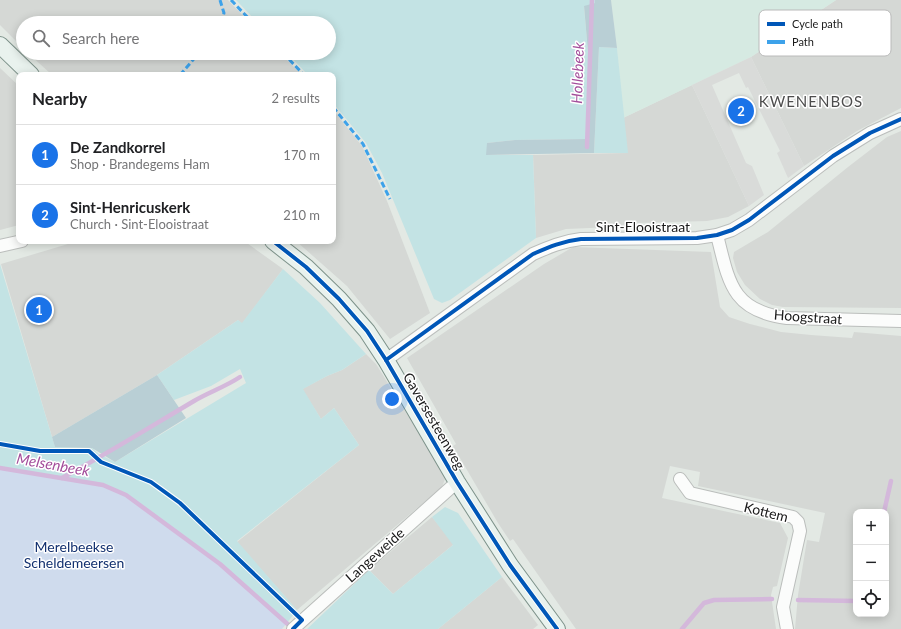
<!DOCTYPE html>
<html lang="en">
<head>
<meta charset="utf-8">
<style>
  :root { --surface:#fff; --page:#f2f2f2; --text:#202124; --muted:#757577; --line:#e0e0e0; --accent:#1a73e8 }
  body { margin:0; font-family:Lato,sans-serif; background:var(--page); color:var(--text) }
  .controls { position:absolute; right:12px; bottom:12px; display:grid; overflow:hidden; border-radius:8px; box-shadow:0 2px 10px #0003 }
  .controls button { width:36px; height:36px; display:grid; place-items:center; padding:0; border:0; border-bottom:1px solid var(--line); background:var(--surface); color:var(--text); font:20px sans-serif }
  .you { position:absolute; left:392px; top:399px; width:14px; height:14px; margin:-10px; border:3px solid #fff; border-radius:50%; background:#1a73e8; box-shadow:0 0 0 6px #1a73e833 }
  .badge { display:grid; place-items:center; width:26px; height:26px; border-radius:50%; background:var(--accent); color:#fff; font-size:13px; font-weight:700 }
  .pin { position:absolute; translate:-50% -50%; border:2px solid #fff; box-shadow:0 1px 4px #0006 }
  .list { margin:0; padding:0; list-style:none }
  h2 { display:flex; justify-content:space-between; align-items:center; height:52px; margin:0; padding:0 16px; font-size:17px }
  h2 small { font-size:13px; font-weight:400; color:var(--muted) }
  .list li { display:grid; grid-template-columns:26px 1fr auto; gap:12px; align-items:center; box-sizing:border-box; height:60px; padding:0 16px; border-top:1px solid var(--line) }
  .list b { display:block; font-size:15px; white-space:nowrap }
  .list p { margin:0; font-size:13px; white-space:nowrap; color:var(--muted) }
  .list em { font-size:13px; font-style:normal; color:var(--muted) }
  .icon { flex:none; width:22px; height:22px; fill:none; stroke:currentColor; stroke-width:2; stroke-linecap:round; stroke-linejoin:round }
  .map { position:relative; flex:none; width:901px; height:629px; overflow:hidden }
  .search { position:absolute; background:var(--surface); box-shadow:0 2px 10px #0003; left:16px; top:16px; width:320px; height:44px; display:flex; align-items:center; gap:10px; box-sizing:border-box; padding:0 14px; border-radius:22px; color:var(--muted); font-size:15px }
  .panel { position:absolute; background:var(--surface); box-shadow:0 2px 10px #0003; left:16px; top:72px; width:320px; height:172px; border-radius:8px }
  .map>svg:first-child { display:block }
</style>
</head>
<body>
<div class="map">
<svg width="901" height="629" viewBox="0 0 901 629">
  <rect width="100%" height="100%" fill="#e3e9e4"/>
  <!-- residential -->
  <g fill="#d5d8d5" fill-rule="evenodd">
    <path d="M0,0H228L250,23H23V48L0,25Z"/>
    <path d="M836,0H901V108L857,131L804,166L751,57Z"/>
    <path d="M28,53H280L302,75H52Z"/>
    <path d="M0,68L19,86V225L0,230Z"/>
    <path d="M692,85L749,206L728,217L707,221L637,223V226L566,229L536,238L533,155L627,153L623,118Z"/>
    <path d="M333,110L362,146L387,201L430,313L390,339L347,286L296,241H333Z"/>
    <path d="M901,131V308L783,307L772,305L760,299L745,285L737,272L733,258L734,252L768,232L848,167L887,137Z"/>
    <path d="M78,241H244L283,269L242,324L238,320L157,375L52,437L1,264Z"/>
    <path d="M573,247L711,252L720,307L729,317L750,324L781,332L811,335L852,338L854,332L901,336V629H795L798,595L807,540L819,542L825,513L698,486L700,472L670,466L662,498L780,523L788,538L777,586L773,587L771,595L776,629H576L513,539L510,541L498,523L453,446L456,444L407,358L544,264ZM856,512H886V614H856Z"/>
    <path d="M366,354L376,364L443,472L445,479L442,487L297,610L237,542L359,445L334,408L321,419L302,389L327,376L342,370Z"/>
    <path d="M432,517L454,544L393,594L369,570Z"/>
    <path d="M502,577L538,625L533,629H438Z"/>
  </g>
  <!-- farmland -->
  <path fill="#d6eae2" d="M611,0H836L751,57L623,118L617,48Z"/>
  <!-- grass -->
  <g fill="#c3e3e4">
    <path d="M236,0H595V3L584,7L589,64L586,139L515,140L487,143V155H533L536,238L450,300L442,303L434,299L382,173L366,143L333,103V75H308L287,53H329V23H258Z"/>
    <path d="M599,47L617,48L628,153H594Z"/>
    <path d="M0,264L55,447L92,448L99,454L115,462L246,383L240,369L211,386L174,400L157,375L238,320L242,323L283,269L320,303L366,354L342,370L327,376L303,389L321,419L334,408L359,445L237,541L297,610L287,623L220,564L126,495L103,485L0,468Z"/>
    <path d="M445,507L458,513L502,577L438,629H307L369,570L393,594L453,545L432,517Z"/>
  </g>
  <!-- forest -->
  <g fill="#b9cfd5">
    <path d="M595,0H611L617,48L599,47L594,153L486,155L487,143L515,140L586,139L589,64L584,6L595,3Z"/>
    <path d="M157,375L186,418L115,462L92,448L55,447L52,437Z"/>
  </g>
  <!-- park -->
  <path fill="#cfdbed" d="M0,468L103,485L126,495L220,564L287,623L282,629H0Z"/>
  <!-- parking -->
  <path fill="#d9dbd9" d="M751,57L804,166L788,178L777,153L780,151L748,87L746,88L739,73L712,85L746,163L752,166L764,195L749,206L692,85Z"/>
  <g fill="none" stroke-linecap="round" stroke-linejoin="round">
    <!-- stream -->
    <g stroke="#d4b8db" stroke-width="4.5">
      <path d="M587,147L592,0"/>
      <path d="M0,468L103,485L126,495L220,564L292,628"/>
      <path d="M62,478C107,454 150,427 194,401C209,392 225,387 240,377"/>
      <path d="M884,512L891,481"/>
      <path d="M798,600L856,601"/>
      <path d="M682,629L704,603L714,600L772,599"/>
    </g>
    <defs>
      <g id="street">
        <path d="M717,235C729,283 732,311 787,318L901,321"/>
        <path d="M0,246L22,241"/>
        <path d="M386,360L533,254C549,247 563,241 581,239L697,238L717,235L732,230L749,220L833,156L870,133L901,119"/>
        <path d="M680,479L690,493L793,517L798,522L800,531L783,607L787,629"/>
        <path d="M293,629L457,482"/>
      </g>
      <g id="secondary">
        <path d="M0,45L31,75"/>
        <path d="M273,241L306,267L339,299L367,331L386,360L457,482L510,565L557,629"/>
      </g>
    </defs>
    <!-- street casing -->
    <use href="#street" stroke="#bbbebc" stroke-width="14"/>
    <!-- secondary casing -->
    <use href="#secondary" stroke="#7d928a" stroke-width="18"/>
    <!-- street -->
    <use href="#street" stroke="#fbfcfb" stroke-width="12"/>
    <!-- secondary -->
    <use href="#secondary" stroke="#e9f2ee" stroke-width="16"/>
    <!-- quiet -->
    <g stroke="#3da2ea" stroke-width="3" stroke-dasharray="6 3" stroke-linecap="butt">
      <path d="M220,0L224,13L221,23"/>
      <path d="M231,0L253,23"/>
      <path d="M283,53L304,75"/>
      <path d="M180,75L199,53"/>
      <path d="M333,107L363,144L390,199"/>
    </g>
    <defs>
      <g id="cycleway">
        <path d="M273,241L306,267L339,299L367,331L386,360L457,482L510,565L557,629"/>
        <path d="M386,360L533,254C549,247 563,241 581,239L697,238L717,235L732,230L749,220L833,156L870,133L901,119"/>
        <path d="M0,444L40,451H89L101,462L151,482L180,503L302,620L293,629"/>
      </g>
    </defs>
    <!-- cycleway casing -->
    <use href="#cycleway" stroke="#fff" stroke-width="6"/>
    <!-- cycleway -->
    <use href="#cycleway" stroke="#0057b8" stroke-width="4"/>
  </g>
  <g text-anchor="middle" stroke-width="3" stroke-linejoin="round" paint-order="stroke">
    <!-- street labels -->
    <g font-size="14" fill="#1a1a1a" stroke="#fff">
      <text x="643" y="232">Sint-Elooistraat</text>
      <text transform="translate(808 317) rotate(4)" y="5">Hoogstraat</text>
      <text transform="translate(434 421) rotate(60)" y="5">Gaversesteenweg</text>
      <text transform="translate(766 512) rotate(14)" y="5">Kottem</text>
      <text transform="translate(375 555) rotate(-42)" y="5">Langeweide</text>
    </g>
    <!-- park labels -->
    <g font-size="14" fill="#12306f" stroke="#fff">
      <text x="74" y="552">Merelbeekse<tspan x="74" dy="16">Scheldemeersen</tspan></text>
    </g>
    <!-- water labels -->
    <g font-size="15" font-style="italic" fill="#a34e9b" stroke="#fff">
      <text transform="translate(578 73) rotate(-88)" y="5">Hollebeek</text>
      <text transform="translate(53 465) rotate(10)" y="5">Melsenbeek</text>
    </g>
    <!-- neighbourhood labels -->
    <g font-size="15" letter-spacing="1" fill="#4d4d4d" stroke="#fff">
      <text x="811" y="107">KWENENBOS</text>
    </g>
  </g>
  <!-- legend -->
  <rect x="759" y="10" width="132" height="46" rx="6" fill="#fff" stroke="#bababa" stroke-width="1"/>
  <rect x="767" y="22" width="18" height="4" fill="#0057b8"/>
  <rect x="767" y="40" width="18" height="4" fill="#3da2ea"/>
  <g font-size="11" fill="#1a1a1a">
    <text x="792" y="28">Cycle path</text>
    <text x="792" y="46">Path</text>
  </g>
</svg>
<div class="controls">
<button>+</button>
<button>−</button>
<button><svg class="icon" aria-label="locate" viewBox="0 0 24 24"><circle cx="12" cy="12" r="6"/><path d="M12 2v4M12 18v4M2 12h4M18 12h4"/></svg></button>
</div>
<div class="you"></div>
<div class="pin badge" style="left:39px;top:310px">1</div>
<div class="pin badge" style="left:741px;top:111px">2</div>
<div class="search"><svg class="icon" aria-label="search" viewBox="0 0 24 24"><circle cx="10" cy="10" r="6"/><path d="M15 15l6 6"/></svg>Search here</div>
<section class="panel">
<h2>Nearby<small>2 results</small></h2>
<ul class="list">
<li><span class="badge">1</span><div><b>De Zandkorrel</b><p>Shop · Brandegems Ham</p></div><em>170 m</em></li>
<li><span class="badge">2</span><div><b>Sint-Henricuskerk</b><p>Church · Sint-Elooistraat</p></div><em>210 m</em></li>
</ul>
</section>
</div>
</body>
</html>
